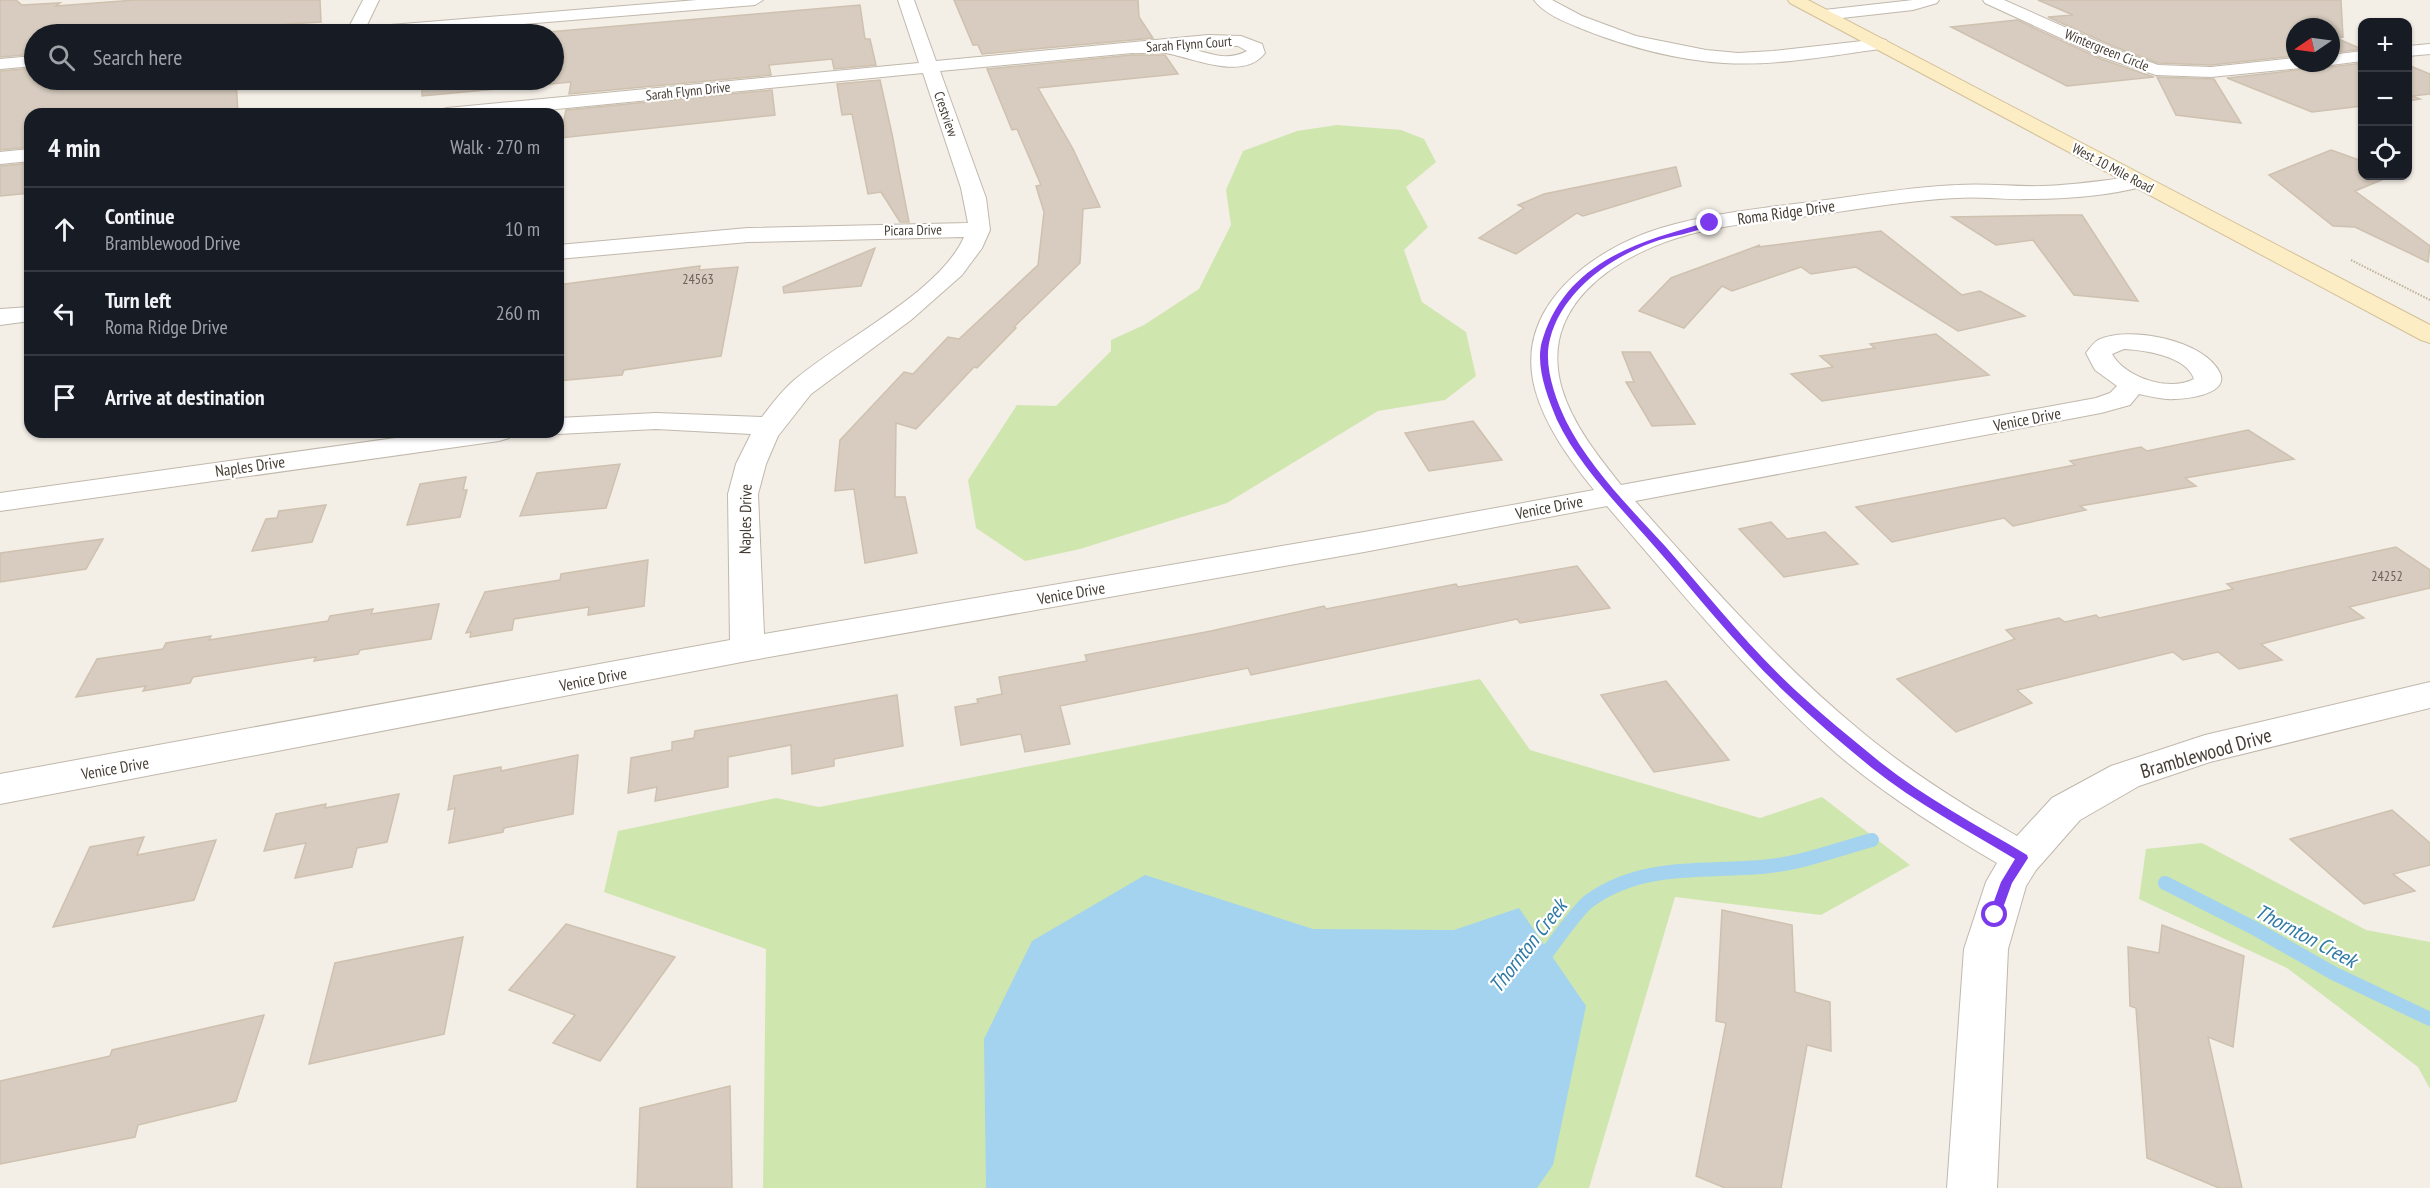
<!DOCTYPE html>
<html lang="en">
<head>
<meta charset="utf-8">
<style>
  :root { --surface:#171b24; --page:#20242c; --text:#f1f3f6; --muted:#9ea1a6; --line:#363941 }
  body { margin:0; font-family:"PT Sans Narrow",sans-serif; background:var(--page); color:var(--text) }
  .controls { position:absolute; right:18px; top:18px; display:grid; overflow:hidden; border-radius:12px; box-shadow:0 2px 4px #0004 }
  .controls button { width:54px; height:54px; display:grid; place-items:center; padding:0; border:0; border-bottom:2px solid var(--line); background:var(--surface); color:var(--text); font:30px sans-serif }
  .compass { position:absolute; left:2286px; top:18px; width:54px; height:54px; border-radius:50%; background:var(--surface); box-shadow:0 2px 4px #0004; rotate:257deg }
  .stop { position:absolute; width:18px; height:18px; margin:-14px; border:4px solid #7c3aed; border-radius:50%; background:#fff }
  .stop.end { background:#7c3aed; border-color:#fff; box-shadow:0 2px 6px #0008 }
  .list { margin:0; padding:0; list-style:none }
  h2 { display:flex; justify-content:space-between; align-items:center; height:78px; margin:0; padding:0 24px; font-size:26px }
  h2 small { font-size:20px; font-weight:400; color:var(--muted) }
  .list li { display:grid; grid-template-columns:39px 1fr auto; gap:18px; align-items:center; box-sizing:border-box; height:84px; padding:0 24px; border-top:2px solid var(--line) }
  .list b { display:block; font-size:22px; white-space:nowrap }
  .list p { margin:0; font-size:20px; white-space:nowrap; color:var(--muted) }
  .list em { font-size:20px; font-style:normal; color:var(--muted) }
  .icon { flex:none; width:33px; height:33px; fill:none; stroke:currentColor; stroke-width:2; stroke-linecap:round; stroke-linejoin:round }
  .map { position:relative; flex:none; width:2430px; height:1188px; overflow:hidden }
  .search { position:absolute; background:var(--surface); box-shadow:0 2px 4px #0004; left:24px; top:24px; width:540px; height:66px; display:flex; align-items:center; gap:15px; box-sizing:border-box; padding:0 21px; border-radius:33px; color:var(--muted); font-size:22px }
  .panel { position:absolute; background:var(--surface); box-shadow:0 2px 4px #0004; left:24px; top:108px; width:540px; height:330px; border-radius:18px }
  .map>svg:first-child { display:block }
</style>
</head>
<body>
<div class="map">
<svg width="2430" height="1188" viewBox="0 0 2430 1188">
  <rect width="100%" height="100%" fill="#f3eee6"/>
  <!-- green -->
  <g fill="#d0e6af">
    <path d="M1337,125L1401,130L1424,139L1436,162L1406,187L1428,227L1404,250L1422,302L1466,332L1476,376L1445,400L1378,411L1227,503L1080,549L1025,561L976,528L968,480L1017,405L1056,406L1111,351V340L1144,325L1199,289L1231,225L1226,190L1243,151L1297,131Z"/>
    <path d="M1480,679L1530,750L1760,818L1822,797L1910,865L1821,915L1675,897L1589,1188H763L766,949L604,892L618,831L776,798L819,807Z"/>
    <path d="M2202,843L2366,930L2430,942V1089L2418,1067L2287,968L2139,899L2146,849Z"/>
  </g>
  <!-- water -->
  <path fill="#a3d3ee" d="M1145,875L1313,929L1454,930L1519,908L1586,1006L1553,1165L1537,1188H986L984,1039L1032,941Z"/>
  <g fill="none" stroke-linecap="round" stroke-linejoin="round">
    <!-- stream -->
    <g stroke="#a3d3ee" stroke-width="14">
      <path d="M2165,883L2254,928L2333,973L2430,1019"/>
      <path d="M1540,962C1552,947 1576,911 1589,901C1641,863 1701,872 1761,867C1800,864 1835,850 1872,840"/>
    </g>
  </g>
  <!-- building -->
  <g fill="#d7ccbf" stroke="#cfc1af" stroke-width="1.5">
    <path d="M0,0H16L22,5L60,3L56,6L135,0H320L321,22L129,34H34V54L0,57Z"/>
    <path d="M954,0H1138L1139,17L1153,38L982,54L978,45H973Z"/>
    <path d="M2038,0H2341L2343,37L2336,38L2362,49L2331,53V27H2295V56L2211,65L2158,63L2115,47L2048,17L2073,15Z"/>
    <path d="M860,5L865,39H870L876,65L834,69L832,59L769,65L771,75L569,94L571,82L422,96V80H554V34H525Z"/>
    <path d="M2017,20L2101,59L2154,77L2067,86L1951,27Z"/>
    <path d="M1132,55H1165L1178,74L1038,88L1073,149L1100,207L1083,209L1080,263L1014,327L1016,328L977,368L974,367L916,429L896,423L895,497H905L917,553L865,563L854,489L835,491L840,440L904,372L913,374L948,337L959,339L1038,265L1044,212L1036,186L1041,185L1017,129L1012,130L987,69Z"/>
    <path d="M2312,63H2322L2331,67L2362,63V106L2312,112L2227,78L2307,69Z"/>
    <path d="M2408,65L2430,74V94L2412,96L2420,99L2408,101Z"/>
    <path d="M34,68V80H236L238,114H30V147L0,150V71Z"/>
    <path d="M2157,77L2214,79L2241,123L2176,115Z"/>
    <path d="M880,80L892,134L909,222H900L881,192L868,194L852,114L842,115L837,84Z"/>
    <path d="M772,90L775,115L560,138L566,110Z"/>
    <path d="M2331,150L2362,161V176H2391L2355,191L2430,246L2428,262L2355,227L2333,226L2269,175Z"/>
    <path d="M30,163V193L0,196V166Z"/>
    <path d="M1676,167L1681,186L1583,216L1577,213L1516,254L1479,238L1524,208L1518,205L1544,194Z"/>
    <path d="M2058,215H2082L2138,301L2074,295L2033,240L1996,245L1952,217Z"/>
    <path d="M1881,231L1962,295L1980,291L2025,316L1958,331L1856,267L1811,274L1801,267L1732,291L1722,286L1684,328L1639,311L1671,278L1760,245L1758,247Z"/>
    <path d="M875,248L861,286L784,293L783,287Z"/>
    <path d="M700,266L699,270L738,267L721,356L624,370L622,375L558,381V285Z"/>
    <path d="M1936,334L1989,375L1822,401L1791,374L1833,367L1820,356L1875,348L1870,344Z"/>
    <path d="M1622,352H1650L1695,424L1652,426L1626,382H1634Z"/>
    <path d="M1473,421L1502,460L1429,471L1405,433Z"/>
    <path d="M2248,430L2294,459L2185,478L2196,486L2080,506L2086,510L2013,526L2004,518L1892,542L1856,507L2075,465L2070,461L2141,447L2147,451Z"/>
    <path d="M620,464L606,508L520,516L537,473Z"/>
    <path d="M466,477L463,490H467L460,517L407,525L420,484Z"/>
    <path d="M326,505L312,542L252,551L266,519L277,518L279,511Z"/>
    <path d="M1771,522L1787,539L1825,532L1858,564L1784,577L1739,529Z"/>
    <path d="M103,539L86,569L0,582V553Z"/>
    <path d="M2396,547L2430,570V588L2349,607L2364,618L2261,644L2282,660L2239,669L2218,652L2183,660L2173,652L2017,690L2032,703L1956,732L1897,679L2015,639L2006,630L2059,618L2065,622L2096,615L2099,618L2233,589L2227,584Z"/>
    <path d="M648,560L644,606L588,615L589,607L514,619L512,630L470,637L471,632L466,633L485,592L560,580L561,574Z"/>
    <path d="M1577,566L1610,608L1520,623L1517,619L1251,675L1248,668L1060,706L1070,744L1025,752L1021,734L961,745L955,707L978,703L977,699L1002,694L999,677L1087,661L1085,655L1211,631L1324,606L1326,609L1456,584L1458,587Z"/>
    <path d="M439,604L431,639L360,650L358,654L314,661L316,657L193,677L190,683L143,691L146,686L76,697L97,659L163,649L166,643L211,636L209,640L328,621L330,616L373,609L371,614Z"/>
    <path d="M1666,681L1729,760L1654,772L1601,695Z"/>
    <path d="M897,695L903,746L834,759V766L792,774L791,745L728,757V787L655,801L657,787L628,793L631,758L672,750V742L694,738L695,731Z"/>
    <path d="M578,755L573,814L504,828L503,832L449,843L455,808L448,810L454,776L501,767V771Z"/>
    <path d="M399,794L387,842L357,848L352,867L295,878L306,843L264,851L276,814L326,804L325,808Z"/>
    <path d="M2392,810L2430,843V865L2393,874L2415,891L2364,904L2290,839Z"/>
    <path d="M144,837L137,855L216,840L194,900L53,927L90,847Z"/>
    <path d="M1722,910L1792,925L1795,992L1830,1002L1831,1051L1807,1045L1781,1188H1725L1696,1176L1726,1023L1716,1021Z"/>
    <path d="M566,924L675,957L600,1061L553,1043L575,1015L509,990Z"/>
    <path d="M2162,925L2244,956L2233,1047L2208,1037L2242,1188H2219L2147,1158L2136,1008L2130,1006L2128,947L2159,953Z"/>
    <path d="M463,937L444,1034L309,1064L335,963Z"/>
    <path d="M264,1015L236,1101L138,1125L135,1137L0,1164V1081L110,1056L112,1050Z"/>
    <path d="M730,1086L732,1188H637L640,1108Z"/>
  </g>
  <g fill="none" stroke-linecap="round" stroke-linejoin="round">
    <defs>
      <g id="street">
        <path d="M363,0H379L366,27L697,0H763L755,5L402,34H339L341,30L348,29Z"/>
        <path d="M898,0H914L936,61L1208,35L1241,36L1262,44L1265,53C1243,82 1192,57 1165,53C1154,51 1143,54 1132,53L940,71L986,198L990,230L982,248L962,275L911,320L811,394L778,436L766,464L758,494L764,634L1364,532L1594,490C1570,460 1545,426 1535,389C1513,306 1593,249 1661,228C1712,213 1765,208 1818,201C1864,195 1911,187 1957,185C1986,183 2015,187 2043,186C2075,185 2107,180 2138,176L2145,178L2149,182L2145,186C2108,196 2067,199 2028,199C2004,200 1980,196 1956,198C1909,200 1862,209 1816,215C1770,221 1722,224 1677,238C1611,259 1538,308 1562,389C1573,425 1598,456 1621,485L2096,398L2110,393L2117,386L2095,370L2086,353C2090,348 2093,343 2098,340C2128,325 2205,340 2220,373C2230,396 2180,400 2166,399C2157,398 2148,396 2139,394L2130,405L2101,413L1635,501C1707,581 1779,664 1862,732C1910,772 1963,805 2017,836L2052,798L2111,766L2205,735L2430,682V708L2210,762L2139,786L2080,820L2036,870L2026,886L2008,949L1997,1188H1947L1964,949L1986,882L1997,863C1941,830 1885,795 1836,753C1752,679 1680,591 1607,506L1364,552L747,661L0,804V774L730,640L728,494L736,464L751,434L656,429L558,434L548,432H558V418L656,413L762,417C771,405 781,392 792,382C838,341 940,293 964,237L748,242L558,259V245L748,228L968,223L961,188L923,73L506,114H437L440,110L447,108L919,63ZM1208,45L1238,46L1247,51C1227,62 1207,53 1187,47ZM2124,349C2144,350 2187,356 2194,379C2170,392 2125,378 2112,354Z"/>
        <path d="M1534,0H1552L1582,16L1636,36L1706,50L1738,53L1773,51L1880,39L1886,40L1889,44L1886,48L1880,49C1829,56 1776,66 1724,63C1678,60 1628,47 1585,30C1568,23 1545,15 1534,0Z"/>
        <path d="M1913,0H1939L1937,3L1913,10L1824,20L1816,15L1824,10Z"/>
        <path d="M1983,0H2004L2114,49L2158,65L2211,67L2295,58V63H2310L2307,67L2301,68L2211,77L2156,75L2102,57L1985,3Z"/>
        <path d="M2430,44V54L2408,56V46Z"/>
        <path d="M2362,51V61L2331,65L2324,63H2331V55Z"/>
        <path d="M34,56V66L0,69V59Z"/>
        <path d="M30,149V161L0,164V152Z"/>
        <path d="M30,307V321L0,325V309Z"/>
        <path d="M438,432H513L509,438L499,441L0,511V493Z"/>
      </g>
      <path id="secondary" d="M1788,0H1808L2430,325V343L2421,340L1790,3Z"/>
    </defs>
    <!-- street casing -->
    <use href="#street" stroke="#c1b8ac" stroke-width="2"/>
    <!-- secondary casing -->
    <use href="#secondary" stroke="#d2c097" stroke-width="2"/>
    <!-- path -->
    <path stroke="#bfb19a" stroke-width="2" stroke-dasharray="1.5 1.5" stroke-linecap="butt" d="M2351,260L2430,300"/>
    <!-- street -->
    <use href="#street" fill="#fff" fill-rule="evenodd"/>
    <!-- secondary -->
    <use href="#secondary" fill="#fdedc5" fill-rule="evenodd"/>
  </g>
  <!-- route -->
  <path fill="#7c3aed" d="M1708,222L1713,223C1696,234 1671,235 1651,243C1608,259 1562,292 1550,339C1543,365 1555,398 1566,421C1589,467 1630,508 1665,546C1707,594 1747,645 1794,689C1821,714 1851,738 1880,762C1925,798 1977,825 2027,855L2028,858L2012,883L1999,919L1995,921L1989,915L2001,882L2015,859C1967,830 1916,803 1872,768C1843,744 1814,720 1787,694C1739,649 1698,596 1655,547C1622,509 1578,465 1557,420C1547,396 1534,363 1543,338C1568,261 1638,242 1708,222Z"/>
  <g text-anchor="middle" stroke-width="4.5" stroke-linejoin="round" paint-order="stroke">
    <!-- far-street labels -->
    <g font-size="14" fill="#453e35" stroke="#fff">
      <text transform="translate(1189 44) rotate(-4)" y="5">Sarah Flynn Court</text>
      <text transform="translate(2107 50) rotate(22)" y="5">Wintergreen Circle</text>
      <text transform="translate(688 91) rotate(-6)" y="5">Sarah Flynn Drive</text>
      <text transform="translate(946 114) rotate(71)" y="5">Crestview</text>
      <text transform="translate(2113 168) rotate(28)" y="5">West 10 Mile Road</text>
      <text transform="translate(913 230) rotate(-1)" y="5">Picara Drive</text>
    </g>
    <!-- number labels -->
    <g font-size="14" fill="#6a6258">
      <text x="698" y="284">24563</text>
      <text x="2387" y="581">24252</text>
    </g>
    <!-- street labels -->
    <g font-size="16" fill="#453e35" stroke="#fff">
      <text transform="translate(1786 212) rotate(-8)" y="6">Roma Ridge Drive</text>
      <text transform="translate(2027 419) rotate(-11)" y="6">Venice Drive</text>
      <text transform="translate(250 466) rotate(-8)" y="6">Naples Drive</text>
      <text transform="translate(1549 507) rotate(-11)" y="6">Venice Drive</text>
      <text transform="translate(745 519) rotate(-89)" y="6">Naples Drive</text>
      <text transform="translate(1071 593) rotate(-10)" y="6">Venice Drive</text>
      <text transform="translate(593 679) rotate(-11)" y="6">Venice Drive</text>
      <text transform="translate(115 768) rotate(-10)" y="6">Venice Drive</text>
    </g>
    <!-- near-street labels -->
    <g font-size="20" fill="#453e35" stroke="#fff">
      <text transform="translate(2206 753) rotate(-16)" y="7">Bramblewood Drive</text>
    </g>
    <!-- near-water labels -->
    <g font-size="21" font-style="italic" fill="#2f7aa7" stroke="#fff">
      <text transform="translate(2306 936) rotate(28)" y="7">Thornton Creek</text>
      <text transform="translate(1528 946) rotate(-52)" y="7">Thornton Creek</text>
    </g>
  </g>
</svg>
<div class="controls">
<button>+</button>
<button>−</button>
<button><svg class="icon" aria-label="locate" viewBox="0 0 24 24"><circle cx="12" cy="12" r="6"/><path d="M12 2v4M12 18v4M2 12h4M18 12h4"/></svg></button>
</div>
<svg class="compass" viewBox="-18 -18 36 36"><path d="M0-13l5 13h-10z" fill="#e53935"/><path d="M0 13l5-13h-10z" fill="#9ea1a6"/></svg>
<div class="stop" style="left:1995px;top:915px"></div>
<div class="stop end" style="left:1710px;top:223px"></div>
<div class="search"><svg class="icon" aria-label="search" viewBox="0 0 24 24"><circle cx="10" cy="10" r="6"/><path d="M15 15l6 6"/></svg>Search here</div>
<section class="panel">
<h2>4 min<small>Walk · 270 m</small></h2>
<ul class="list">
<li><svg class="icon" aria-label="ahead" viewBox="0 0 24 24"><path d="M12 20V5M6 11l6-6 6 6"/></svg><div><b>Continue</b><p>Bramblewood Drive</p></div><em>10 m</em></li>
<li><svg class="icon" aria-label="left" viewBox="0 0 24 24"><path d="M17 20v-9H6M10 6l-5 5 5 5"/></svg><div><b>Turn left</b><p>Roma Ridge Drive</p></div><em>260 m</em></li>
<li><svg class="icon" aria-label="arrive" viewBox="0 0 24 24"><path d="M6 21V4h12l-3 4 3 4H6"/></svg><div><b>Arrive at destination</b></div></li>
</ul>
</section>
</div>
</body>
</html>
